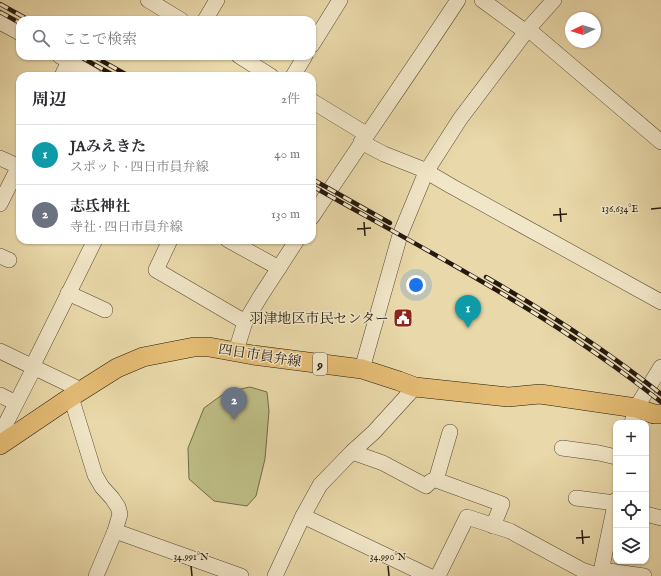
<!DOCTYPE html>
<html lang="ja">
<head>
<meta charset="utf-8">
<style>
  :root { --surface:#fff; --page:#f2f2f3; --text:#2b2b33; --muted:#7c7c81; --line:#e1e1e2; --accent:#8f2418 }
  body { margin:0; font-family:"IM FELL English","Noto Serif JP",serif; background:var(--page); color:var(--text) }
  .controls { position:absolute; right:12px; bottom:12px; display:grid; overflow:hidden; border-radius:8px; box-shadow:0 1px 3px #0004 }
  .controls button { width:36px; height:36px; display:grid; place-items:center; padding:0; border:0; border-bottom:1px solid var(--line); background:var(--surface); color:var(--text); font:20px sans-serif }
  .compass { position:absolute; left:565px; top:12px; width:36px; height:36px; border-radius:50%; background:var(--surface); box-shadow:0 1px 3px #0004; rotate:266deg }
  .you { position:absolute; left:416px; top:285px; width:14px; height:14px; margin:-10px; border:3px solid #fff; border-radius:50%; background:#1a73e8; box-shadow:0 0 0 6px #1a73e833 }
  .badge { display:grid; place-items:center; width:26px; height:26px; border-radius:50%; background:var(--accent); color:#fff; font-size:13px; font-weight:700 }
  .pin { position:absolute; translate:-50% -33px; filter:drop-shadow(0 1px 2px #0008) }
  .pin::after { content:''; position:absolute; top:21px; width:14px; height:12px; background:inherit; clip-path:polygon(0 0,100% 0,50% 100%) }
  .list { margin:0; padding:0; list-style:none }
  h2 { display:flex; justify-content:space-between; align-items:center; height:52px; margin:0; padding:0 16px; font-size:17px }
  h2 small { font-size:13px; font-weight:400; color:var(--muted) }
  .list li { display:grid; grid-template-columns:26px 1fr auto; gap:12px; align-items:center; box-sizing:border-box; height:60px; padding:0 16px; border-top:1px solid var(--line) }
  .list b { display:block; font-size:15px; white-space:nowrap }
  .list p { margin:0; font-size:13px; white-space:nowrap; color:var(--muted) }
  .list em { font-size:13px; font-style:normal; color:var(--muted) }
  .icon { flex:none; width:22px; height:22px; fill:none; stroke:currentColor; stroke-width:2; stroke-linecap:round; stroke-linejoin:round }
  .map { position:relative; flex:none; width:661px; height:576px; overflow:hidden }
  .search { position:absolute; background:var(--surface); box-shadow:0 1px 3px #0004; left:16px; top:16px; width:300px; height:44px; display:flex; align-items:center; gap:10px; box-sizing:border-box; padding:0 14px; border-radius:12px; color:var(--muted); font-size:15px }
  .panel { position:absolute; background:var(--surface); box-shadow:0 1px 3px #0004; left:16px; top:72px; width:300px; height:172px; border-radius:12px }
  .map>svg:first-child { display:block }
</style>
</head>
<body>
<div class="map">
<svg width="661" height="576" viewBox="0 0 661 576">
  <rect width="100%" height="100%" fill="#e9d8a9"/>
  <filter id="stains"><feTurbulence type="fractalNoise" baseFrequency=".005" numOctaves="4"/><feColorMatrix values="0 0 0 0 .2 0 0 0 0 .09 0 0 0 0 .02 0 0 0 .5 -.17"/></filter>
  <radialGradient id="worn" r=".72"><stop offset=".6" stop-color="#630" stop-opacity="0"/><stop offset="1" stop-color="#630" stop-opacity=".3"/></radialGradient>
  <!-- green -->
  <path fill="#bdbc84" stroke="#716a49" d="M250,387L267,392L269,411L265,459L256,496L247,506L214,501L189,479L188,448L204,408L226,392Z"/>
  <g fill="none" stroke-linecap="round" stroke-linejoin="round">
    <defs>
      <g id="minor">
        <path d="M148,0L181,20"/>
        <path d="M482,0L526,32"/>
        <path d="M205,20L217,0"/>
        <path d="M0,22L20,33"/>
        <path d="M528,29L661,142"/>
        <path d="M312,45L340,0"/>
        <path d="M60,56L94,76"/>
        <path d="M239,56L271,76"/>
        <path d="M62,76L69,61"/>
        <path d="M293,76L305,56"/>
        <path d="M312,101L366,134"/>
        <path d="M361,142L384,154L422,169L451,186L661,302"/>
        <path d="M0,158L20,167"/>
        <path d="M0,204L20,164"/>
        <path d="M312,217C360,144 410,73 458,0"/>
        <path d="M170,240L156,270L245,322"/>
        <path d="M228,240L279,268"/>
        <path d="M0,256L9,260"/>
        <path d="M68,293L105,310"/>
        <path d="M0,351L81,390"/>
        <path d="M236,351L245,322L260,297L297,240"/>
        <path d="M32,367L95,240"/>
        <path d="M362,369L400,235L426,172L460,119L528,29L554,0"/>
        <path d="M0,395L16,403"/>
        <path d="M71,397L95,475L102,487L112,498L118,507L120,514L115,531L96,576"/>
        <path d="M632,423L636,408L661,367"/>
        <path d="M2,431L34,368"/>
        <path d="M450,432L436,480L502,504L493,526"/>
        <path d="M562,448L599,453L616,457"/>
        <path d="M352,452L383,463L426,486L431,481L436,480"/>
        <path d="M576,498L615,503"/>
        <path d="M646,514L661,518"/>
        <path d="M303,516L429,576"/>
        <path d="M115,531L241,576"/>
        <path d="M602,570L644,576"/>
        <path d="M275,576L303,516L320,485L352,452L374,432L415,387"/>
        <path d="M438,576L467,517L510,531L582,570L600,576"/>
        <path d="M600,576L616,500"/>
      </g>
      <path id="major" d="M0,445L71,397L117,368L143,357L194,347H209L253,355L362,369L399,381L415,387L508,397L540,394L636,408L654,414H661"/>
    </defs>
    <!-- minor casing -->
    <use href="#minor" stroke="#564935" stroke-width="16"/>
    <!-- major casing -->
    <use href="#major" stroke="#25190e" stroke-width="20"/>
    <!-- minor -->
    <use href="#minor" stroke="#f1e6c7" stroke-width="15"/>
    <!-- major -->
    <use href="#major" stroke="#e4bc74" stroke-width="19"/>
    <defs>
      <g id="rail">
        <path d="M0,4L29,20"/>
        <path d="M0,12L20,23"/>
        <path d="M79,56L115,76"/>
        <path d="M93,56L129,76"/>
        <path d="M312,179L390,223"/>
        <path d="M312,186C431,253 554,316 661,402"/>
        <path d="M486,277C547,312 606,350 661,394"/>
      </g>
    </defs>
    <!-- rail casing -->
    <use href="#rail" stroke="#25190e" stroke-width="4.5"/>
    <!-- rail -->
    <use href="#rail" stroke="#f1e6c7" stroke-width="3" stroke-dasharray="9" stroke-linecap="butt"/>
  </g>
  <!-- ticks -->
  <path fill="none" stroke="#25190e" stroke-width="1.5" d="M560,208L561,222M651,209L661,208M553,215L567,214M364,222L365,236M357,229L371,228M582,530L583,544M576,538L590,537M191,566L192,576M388,566L389,576"/>
  <!-- icons -->
  <defs>
    <symbol id="civic-square" viewBox="-11 -11 22 22"><rect x="-9" y="-9" width="18" height="18" rx="4" fill="#8f2418" stroke="#f1e6c7"/><path d="M-.6-6.5H3V-4.5H.6V-3L4-1V1h2V6H-6V1h2V-1L-.6-3ZM-1.2 2.5V6h2.4V2.5Z" fill="#fff"/></symbol>
  </defs>
  <g fill-rule="evenodd">
    <use href="#civic-square" x="392" y="307" width="22" height="22"/>
  </g>
  <g text-anchor="middle" stroke-width="3" stroke-linejoin="round" paint-order="stroke">
    <!-- shield labels -->
    <rect fill="#f1e6c7" stroke="#625646" stroke-width="1" x="313" y="353" width="14" height="22" rx="3"/>
    <g font-size="13" font-weight="bold" fill="#25190e">
      <text x="320" y="369">9</text>
    </g>
    <!-- poi labels -->
    <g font-size="14" fill="#25190e" stroke="#f1e6c7" text-anchor="end">
      <text x="389" y="323">羽津地区市民センター</text>
    </g>
    <!-- street labels -->
    <g font-size="14" fill="#25190e" stroke="#f1e6c7">
      <text transform="translate(260 355) rotate(9)" y="5">四日市員弁線</text>
    </g>
  </g>
  <g font-size="10" text-anchor="middle" fill="#25190e" stroke="#f1e6c7" stroke-width="3" stroke-linejoin="round" paint-order="stroke">
    <text x="620" y="212">136.634°E</text>
    <text x="191" y="560">34.991°N</text>
    <text x="388" y="560">34.990°N</text>
  </g>
  <rect width="100%" height="100%" filter="url(#stains)"/>
  <rect width="100%" height="100%" fill="url(#worn)"/>
</svg>
<div class="controls">
<button>+</button>
<button>−</button>
<button><svg class="icon" aria-label="locate" viewBox="0 0 24 24"><circle cx="12" cy="12" r="6"/><path d="M12 2v4M12 18v4M2 12h4M18 12h4"/></svg></button>
<button><svg class="icon" aria-label="layers" viewBox="0 0 24 24"><path d="M12 4l9 5-9 5-9-5zM3 14l9 5 9-5"/></svg></button>
</div>
<svg class="compass" viewBox="-18 -18 36 36"><path d="M0-13l5 13h-10z" fill="#e53935"/><path d="M0 13l5-13h-10z" fill="#7c7c81"/></svg>
<div class="you"></div>
<div class="pin badge" style="left:468px;top:328px;background:#0f9aa8">1</div>
<div class="pin badge" style="left:234px;top:420px;background:#6b7280">2</div>
<div class="search"><svg class="icon" aria-label="search" viewBox="0 0 24 24"><circle cx="10" cy="10" r="6"/><path d="M15 15l6 6"/></svg>ここで検索</div>
<section class="panel">
<h2>周辺<small>2件</small></h2>
<ul class="list">
<li><span class="badge" style="background:#0f9aa8">1</span><div><b>JAみえきた</b><p>スポット · 四日市員弁線</p></div><em>40 m</em></li>
<li><span class="badge" style="background:#6b7280">2</span><div><b>志氐神社</b><p>寺社 · 四日市員弁線</p></div><em>130 m</em></li>
</ul>
</section>
</div>
</body>
</html>
